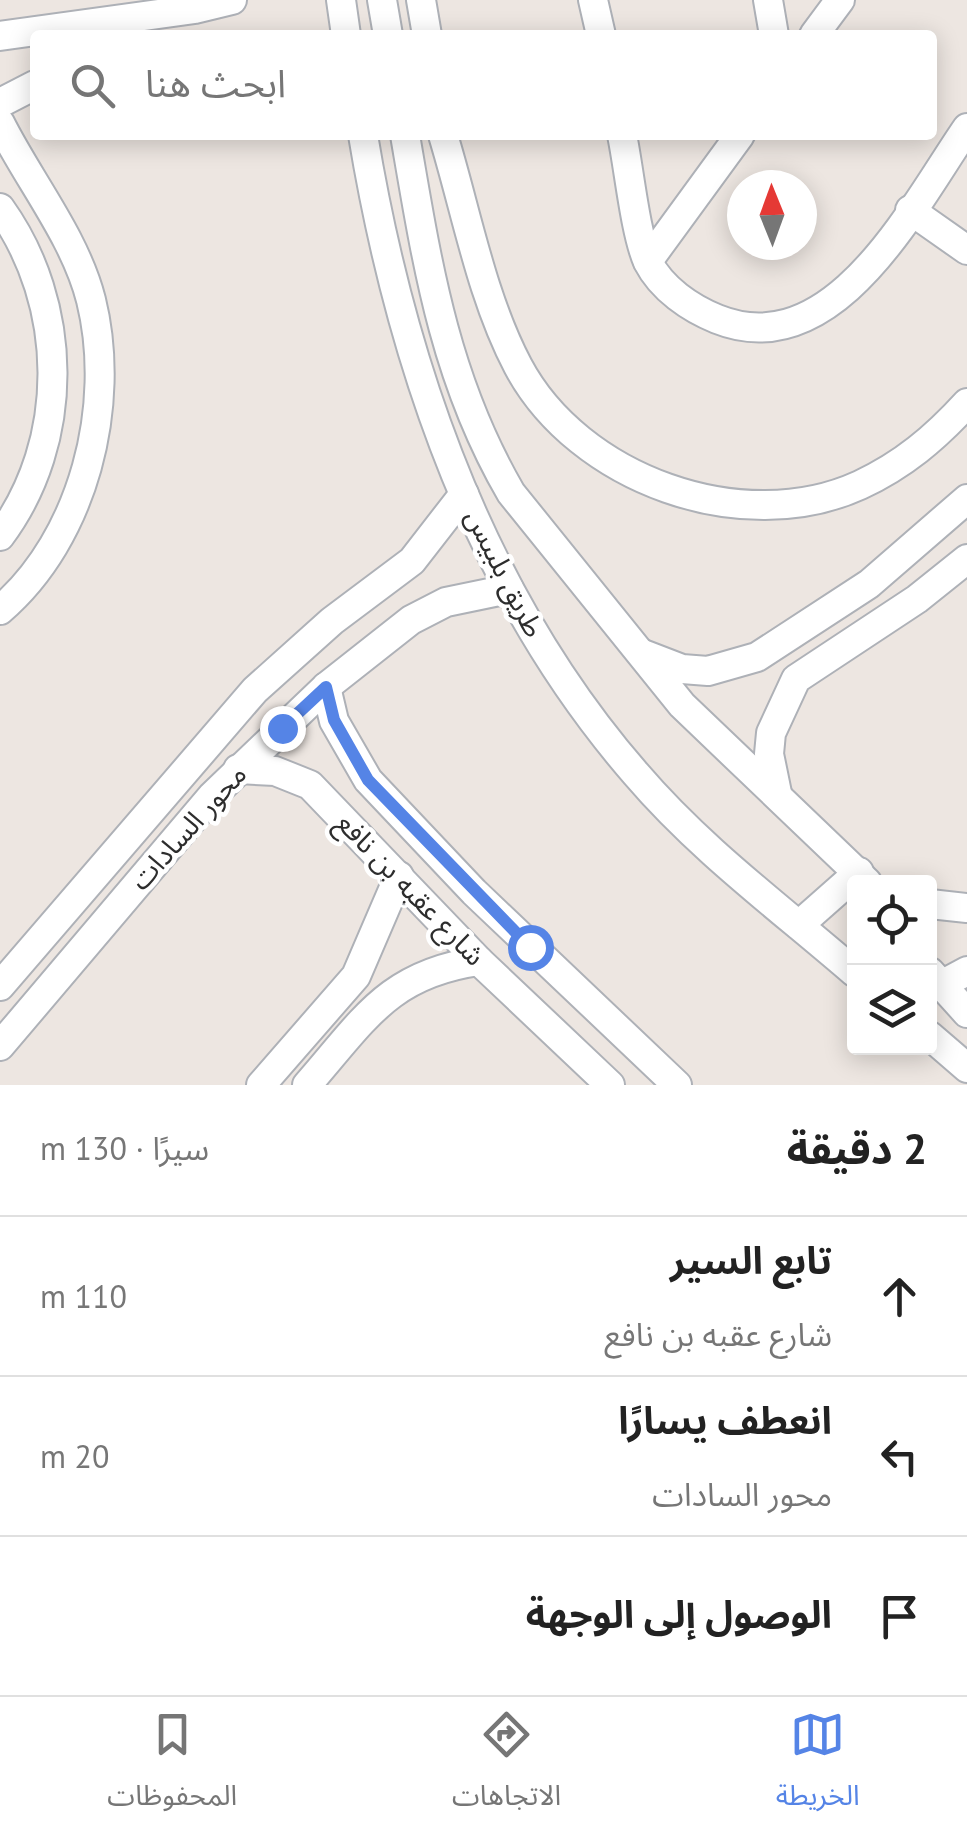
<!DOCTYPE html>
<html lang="ar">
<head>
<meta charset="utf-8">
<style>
  :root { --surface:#fff; --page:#f6f6f6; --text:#222; --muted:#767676; --line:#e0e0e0; --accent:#5584e6 }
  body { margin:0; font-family:"PT Sans","Noto Sans Arabic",sans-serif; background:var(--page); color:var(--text); direction:rtl }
  .controls { position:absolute; right:30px; bottom:30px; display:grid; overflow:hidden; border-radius:10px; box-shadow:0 5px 25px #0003 }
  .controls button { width:90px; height:90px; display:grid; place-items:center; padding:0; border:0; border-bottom:2px solid var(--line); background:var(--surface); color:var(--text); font:50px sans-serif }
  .compass { position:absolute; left:727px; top:170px; width:90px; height:90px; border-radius:50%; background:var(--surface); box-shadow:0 5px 25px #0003; rotate:359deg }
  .stop { position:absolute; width:30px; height:30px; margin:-22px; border:8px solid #5584e6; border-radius:50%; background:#fff }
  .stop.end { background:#5584e6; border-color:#fff; box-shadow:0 2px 10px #0008 }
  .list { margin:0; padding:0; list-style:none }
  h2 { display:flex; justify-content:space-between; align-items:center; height:130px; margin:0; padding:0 40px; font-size:42px }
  h2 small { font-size:32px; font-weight:400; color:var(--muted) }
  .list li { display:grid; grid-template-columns:65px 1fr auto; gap:30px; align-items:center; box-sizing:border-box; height:160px; padding:0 40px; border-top:2px solid var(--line) }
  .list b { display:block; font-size:38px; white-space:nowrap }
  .list p { margin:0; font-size:32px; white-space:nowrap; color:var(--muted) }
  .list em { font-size:32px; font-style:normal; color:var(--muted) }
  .icon { flex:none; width:55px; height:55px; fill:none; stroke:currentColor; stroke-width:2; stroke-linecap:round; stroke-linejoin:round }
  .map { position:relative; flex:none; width:967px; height:1085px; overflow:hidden; direction:ltr }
  .search { position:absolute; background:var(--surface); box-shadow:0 5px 25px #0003; left:30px; right:30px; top:30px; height:110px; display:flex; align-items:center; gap:25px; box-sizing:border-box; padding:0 35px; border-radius:10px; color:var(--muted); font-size:38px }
  .sheet { height:610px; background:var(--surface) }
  nav { display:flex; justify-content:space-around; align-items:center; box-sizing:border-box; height:140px; border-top:2px solid var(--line); background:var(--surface); font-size:28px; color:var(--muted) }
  nav a { display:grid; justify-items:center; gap:5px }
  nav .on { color:var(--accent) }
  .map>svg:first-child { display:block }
</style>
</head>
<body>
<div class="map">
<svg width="967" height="1085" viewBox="0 0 967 1085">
  <rect width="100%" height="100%" fill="#ede6e1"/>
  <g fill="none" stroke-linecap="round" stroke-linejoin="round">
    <defs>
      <g id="minor">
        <path d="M341,0L346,35"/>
        <path d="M382,0L388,35"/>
        <path d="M421,0L427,35"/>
        <path d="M593,0L601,35"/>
        <path d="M768,0L774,35"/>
        <path d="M814,35L840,0"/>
        <path d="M0,36L195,9L232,0"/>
        <path d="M0,103L35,85"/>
        <path d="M0,123C29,181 75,237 91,300C117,405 84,538 0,610"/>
        <path d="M363,135C401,364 481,596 636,774C700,849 780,908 854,972"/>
        <path d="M405,135C427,263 444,378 511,493L682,705L867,882"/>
        <path d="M443,135C466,210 481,296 518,366C578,479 742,539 860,485C903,465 935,438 967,403"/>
        <path d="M622,135C629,168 635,233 648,262C662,289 690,308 717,319C834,366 913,206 967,128"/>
        <path d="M0,208C69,304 71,441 0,536"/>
        <path d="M910,210L967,250"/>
        <path d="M648,261L740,135"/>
        <path d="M643,654L682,669L708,671L757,657L869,584L967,499"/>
        <path d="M326,687L334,721L368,780L474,892L677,1085"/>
        <path d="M238,769L275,771L310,785L479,961L610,1085"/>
        <path d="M777,793L769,754L771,733L796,679L917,599L967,559"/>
        <path d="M930,904L967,908"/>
        <path d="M799,925L859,872"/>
        <path d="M930,972L967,1013"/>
        <path d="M0,986L255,690L332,621L412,561L464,494"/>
        <path d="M939,986L967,971"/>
        <path d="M930,1036L967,1068"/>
        <path d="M0,1046L212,796L326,687L411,620L446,602L509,589"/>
        <path d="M261,1085L356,976L399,876"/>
        <path d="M307,1085C364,1020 388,974 479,961"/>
      </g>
    </defs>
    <!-- minor casing -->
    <use href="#minor" stroke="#aeb1b7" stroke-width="32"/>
    <!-- minor -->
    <use href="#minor" stroke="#fff" stroke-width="28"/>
  </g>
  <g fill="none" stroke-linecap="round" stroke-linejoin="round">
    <!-- route -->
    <path stroke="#5584e6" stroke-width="12" d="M282,728L326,687L334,720L368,780L530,947"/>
  </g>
  <g text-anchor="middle" stroke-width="9" stroke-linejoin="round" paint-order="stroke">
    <!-- street labels -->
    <g font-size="28" fill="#2d2d2d" stroke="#fff">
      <text transform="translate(505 573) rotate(63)" y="10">طريق بلبيس</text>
      <text transform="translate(188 827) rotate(-48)" y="10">محور السادات</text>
      <text transform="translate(411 889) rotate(46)" y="10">شارع عقبه بن نافع</text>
    </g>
  </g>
</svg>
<div class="controls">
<button><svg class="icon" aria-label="locate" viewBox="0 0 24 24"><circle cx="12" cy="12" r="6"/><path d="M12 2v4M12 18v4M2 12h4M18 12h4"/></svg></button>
<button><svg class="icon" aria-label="layers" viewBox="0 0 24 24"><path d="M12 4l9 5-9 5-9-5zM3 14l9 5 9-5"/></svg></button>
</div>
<svg class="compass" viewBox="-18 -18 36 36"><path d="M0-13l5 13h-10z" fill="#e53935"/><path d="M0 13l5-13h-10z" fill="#767676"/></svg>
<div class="stop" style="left:530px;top:947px"></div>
<div class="stop end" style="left:282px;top:728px"></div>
<div class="search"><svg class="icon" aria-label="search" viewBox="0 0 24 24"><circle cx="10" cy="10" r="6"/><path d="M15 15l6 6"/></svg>ابحث هنا</div>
</div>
<section class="sheet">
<h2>2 دقيقة<small>سيرًا · 130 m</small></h2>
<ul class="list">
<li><svg class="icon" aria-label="ahead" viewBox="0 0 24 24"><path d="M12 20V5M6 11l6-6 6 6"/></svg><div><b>تابع السير</b><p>شارع عقبه بن نافع</p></div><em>110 m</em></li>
<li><svg class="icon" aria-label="left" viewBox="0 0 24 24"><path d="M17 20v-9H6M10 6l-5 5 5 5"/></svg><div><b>انعطف يسارًا</b><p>محور السادات</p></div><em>20 m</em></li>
<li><svg class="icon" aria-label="arrive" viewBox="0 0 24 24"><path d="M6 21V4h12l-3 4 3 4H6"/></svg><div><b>الوصول إلى الوجهة</b></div></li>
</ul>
</section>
<nav>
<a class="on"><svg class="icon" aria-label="map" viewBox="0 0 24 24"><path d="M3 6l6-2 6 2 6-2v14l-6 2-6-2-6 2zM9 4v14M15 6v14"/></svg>الخريطة</a>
<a><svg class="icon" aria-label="directions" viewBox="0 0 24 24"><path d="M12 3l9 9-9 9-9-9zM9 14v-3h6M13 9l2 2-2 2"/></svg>الاتجاهات</a>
<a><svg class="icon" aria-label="saved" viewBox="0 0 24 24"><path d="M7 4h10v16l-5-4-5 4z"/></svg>المحفوظات</a>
</nav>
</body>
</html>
